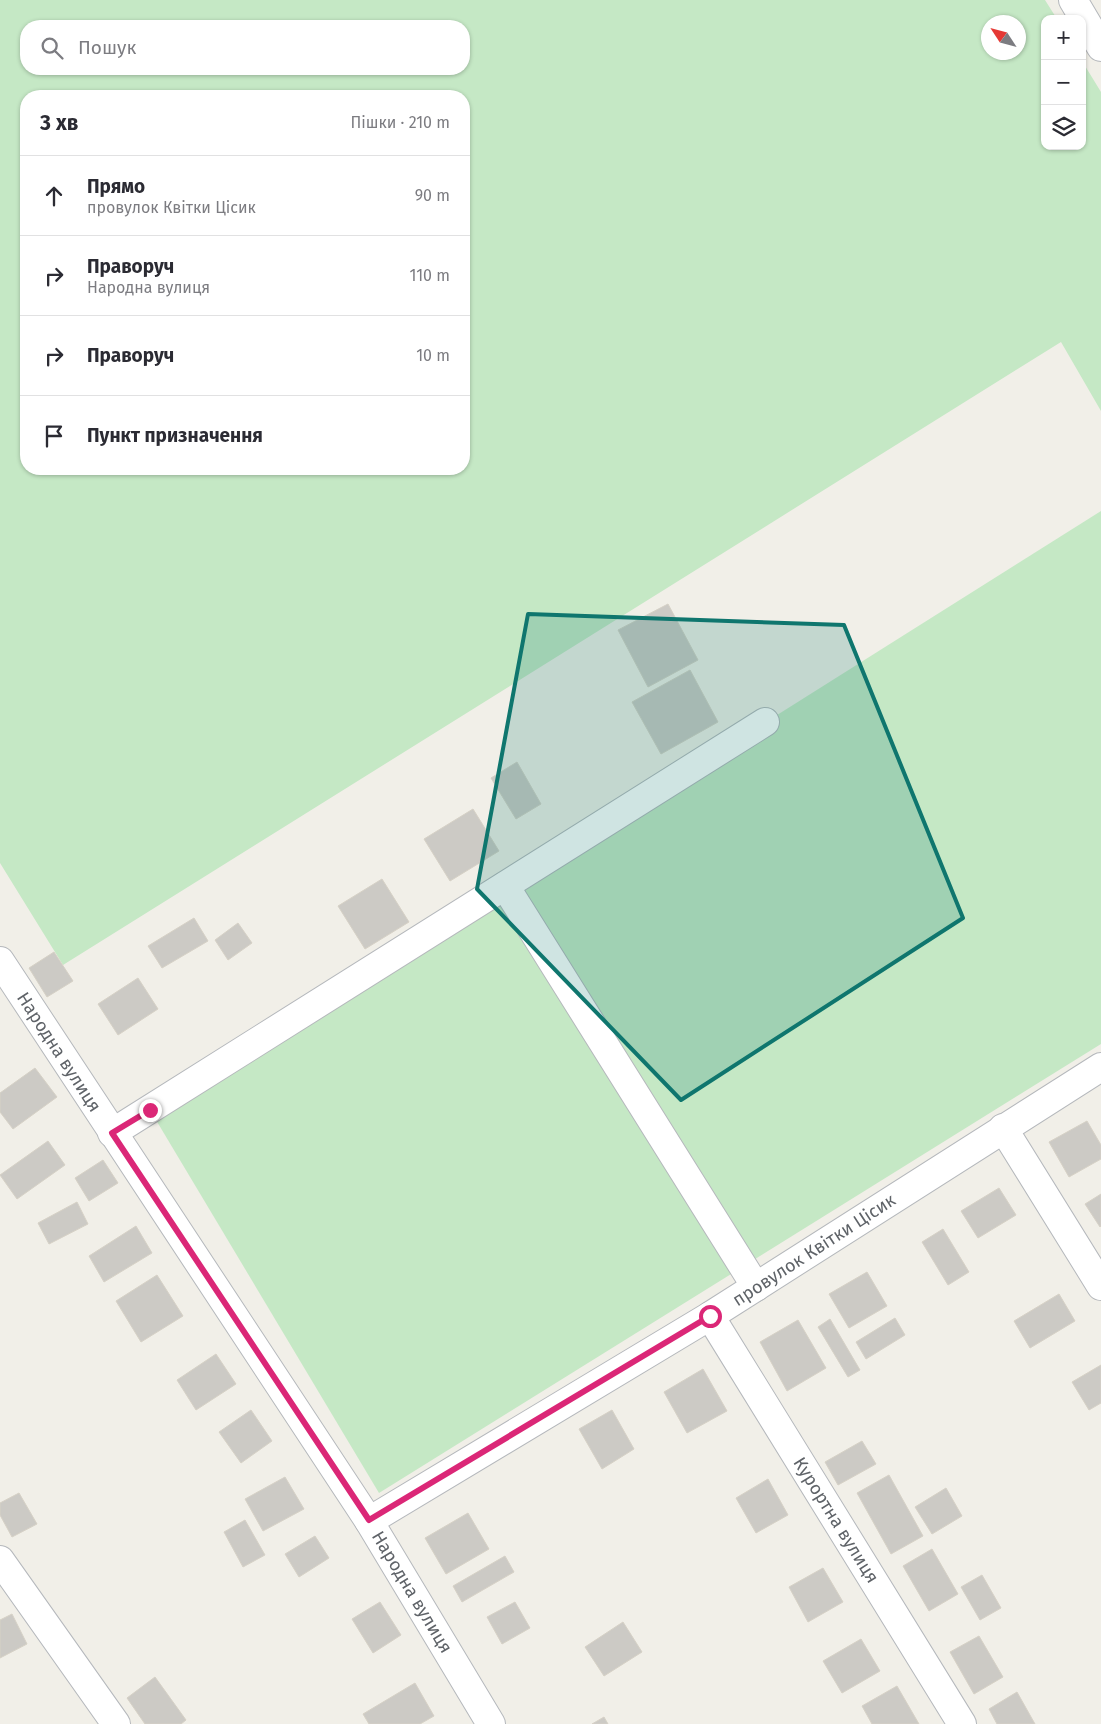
<!DOCTYPE html>
<html lang="uk">
<head>
<meta charset="utf-8">
<style>
  :root { --surface:#fff; --page:#f7f7f7; --text:#2b2b33; --muted:#7c7c81; --line:#e1e1e2 }
  body { margin:0; font-family:"Fira Sans",sans-serif; background:var(--page); color:var(--text) }
  .controls { position:absolute; right:15px; top:15px; display:grid; overflow:hidden; border-radius:10px; box-shadow:0 1px 4px #0004 }
  .controls button { width:45px; height:45px; display:grid; place-items:center; padding:0; border:0; border-bottom:1px solid var(--line); background:var(--surface); color:var(--text); font:25px sans-serif }
  .compass { position:absolute; left:981px; top:15px; width:45px; height:45px; border-radius:50%; background:var(--surface); box-shadow:0 1px 4px #0004; rotate:306deg }
  .stop { position:absolute; width:15px; height:15px; margin:-11px; border:4px solid #db2777; border-radius:50%; background:#fff }
  .stop.end { background:#db2777; border-color:#fff; box-shadow:0 1px 5px #0008 }
  .list { margin:0; padding:0; list-style:none }
  h2 { display:flex; justify-content:space-between; align-items:center; height:65px; margin:0; padding:0 20px; font-size:21px }
  h2 small { font-size:16px; font-weight:400; color:var(--muted) }
  .list li { display:grid; grid-template-columns:32px 1fr auto; gap:15px; align-items:center; box-sizing:border-box; height:80px; padding:0 20px; border-top:1px solid var(--line) }
  .list b { display:block; font-size:19px; white-space:nowrap }
  .list p { margin:0; font-size:16px; white-space:nowrap; color:var(--muted) }
  .list em { font-size:16px; font-style:normal; color:var(--muted) }
  .icon { flex:none; width:28px; height:28px; fill:none; stroke:currentColor; stroke-width:2; stroke-linecap:round; stroke-linejoin:round }
  .map { position:relative; flex:none; width:1101px; height:1724px; overflow:hidden }
  .search { position:absolute; background:var(--surface); box-shadow:0 1px 4px #0004; left:20px; top:20px; width:450px; height:55px; display:flex; align-items:center; gap:12px; box-sizing:border-box; padding:0 18px; border-radius:20px; color:var(--muted); font-size:19px }
  .panel { position:absolute; background:var(--surface); box-shadow:0 1px 4px #0004; left:20px; top:90px; width:450px; height:385px; border-radius:20px }
  .map>svg:first-child { display:block }
</style>
</head>
<body>
<div class="map">
<svg width="1101" height="1724" viewBox="0 0 1101 1724">
  <rect width="100%" height="100%" fill="#f1efe8"/>
  <!-- green -->
  <g fill="#c5e8c5" fill-rule="evenodd">
    <path d="M0,0H1045L1057,19H1045V146H1082V61L1101,92V411L1061,342L63,965L0,863ZM988,22H1018V52H988ZM26,26H464V69H26ZM26,96H464V469H26Z"/>
    <path d="M1101,511V1044L379,1493L150,1110Z"/>
  </g>
  <!-- building -->
  <g fill="#cccac5" stroke="#d6d1c6">
    <path d="M668,604L698,660L648,687L618,630Z"/>
    <path d="M690,670L718,722L661,754L632,702Z"/>
    <path d="M517,762L541,804L516,819L491,778Z"/>
    <path d="M473,809L499,851L450,881L424,839Z"/>
    <path d="M382,879L409,922L365,949L338,906Z"/>
    <path d="M194,918L208,941L162,968L148,946Z"/>
    <path d="M238,923L252,943L228,960L215,940Z"/>
    <path d="M54,952L73,981L47,997L29,968Z"/>
    <path d="M138,978L158,1009L118,1035L98,1004Z"/>
    <path d="M35,1068L57,1097L13,1129L0,1112V1093Z"/>
    <path d="M1087,1121L1101,1145V1159L1069,1177L1049,1142Z"/>
    <path d="M48,1141L65,1165L17,1199L0,1175Z"/>
    <path d="M103,1160L118,1183L89,1201L75,1178Z"/>
    <path d="M999,1188L1016,1215L978,1238L961,1211Z"/>
    <path d="M1101,1194V1226L1100,1227L1085,1204Z"/>
    <path d="M77,1202L88,1224L49,1244L38,1223Z"/>
    <path d="M136,1226L152,1253L104,1282L89,1256Z"/>
    <path d="M943,1229L969,1272L948,1285L922,1242Z"/>
    <path d="M867,1272L887,1306L849,1328L829,1294Z"/>
    <path d="M157,1275L183,1316L141,1342L116,1301Z"/>
    <path d="M1059,1294L1075,1321L1030,1348L1014,1321Z"/>
    <path d="M895,1318L905,1335L866,1359L856,1342Z"/>
    <path d="M830,1319L860,1370L848,1377L818,1327Z"/>
    <path d="M798,1320L826,1368L787,1391L760,1342Z"/>
    <path d="M216,1354L236,1384L196,1410L177,1380Z"/>
    <path d="M1101,1365V1403L1089,1410L1072,1382Z"/>
    <path d="M703,1369L727,1411L687,1433L664,1392Z"/>
    <path d="M251,1410L272,1441L241,1463L219,1432Z"/>
    <path d="M612,1410L634,1449L602,1469L579,1429Z"/>
    <path d="M862,1441L876,1464L838,1485L825,1462Z"/>
    <path d="M889,1475L923,1536L891,1554L857,1493Z"/>
    <path d="M285,1477L304,1509L263,1531L245,1499Z"/>
    <path d="M768,1479L788,1515L756,1533L736,1498Z"/>
    <path d="M946,1488L962,1516L932,1534L915,1507Z"/>
    <path d="M19,1493L37,1524L12,1537L0,1515V1503Z"/>
    <path d="M468,1513L489,1549L446,1574L425,1538Z"/>
    <path d="M245,1520L265,1555L243,1567L224,1532Z"/>
    <path d="M315,1536L329,1558L299,1577L285,1554Z"/>
    <path d="M932,1549L958,1594L929,1611L903,1566Z"/>
    <path d="M505,1556L514,1572L462,1602L453,1586Z"/>
    <path d="M823,1568L843,1602L808,1622L789,1587Z"/>
    <path d="M982,1575L1001,1608L980,1620L961,1587Z"/>
    <path d="M380,1602L401,1635L373,1653L352,1619Z"/>
    <path d="M515,1602L530,1628L502,1644L487,1617Z"/>
    <path d="M12,1614L27,1644L0,1658V1620Z"/>
    <path d="M623,1622L642,1652L604,1676L585,1647Z"/>
    <path d="M979,1636L1003,1677L974,1694L950,1652Z"/>
    <path d="M861,1639L880,1671L842,1693L823,1661Z"/>
    <path d="M155,1677L186,1720L181,1724H145L127,1698Z"/>
    <path d="M415,1683L434,1716L420,1724H369L363,1714Z"/>
    <path d="M897,1686L919,1724H872L862,1706Z"/>
    <path d="M1017,1692L1035,1724H997L989,1709Z"/>
    <path d="M604,1717L608,1724H592Z"/>
  </g>
  <g fill="none" stroke-linecap="round" stroke-linejoin="round">
    <defs>
      <g id="minor">
        <path d="M1073,0L1101,47"/>
        <path d="M505,886L756,1287"/>
        <path d="M0,961L369,1521L491,1724"/>
        <path d="M1003,1128L1101,1286"/>
        <path d="M112,1133L765,722"/>
        <path d="M710,1316L962,1724"/>
        <path d="M369,1521L710,1316L1101,1067"/>
        <path d="M0,1560L116,1724"/>
      </g>
    </defs>
    <!-- minor casing -->
    <use href="#minor" stroke="#b5b8bc" stroke-width="30"/>
    <!-- minor -->
    <use href="#minor" stroke="#fff" stroke-width="28"/>
  </g>
  <g fill="none" stroke-linecap="round" stroke-linejoin="round">
    <!-- route -->
    <path stroke="#db2777" stroke-width="6" d="M150,1110L112,1133L369,1520L710,1316"/>
  </g>
  <!-- marked area -->
  <path fill="#0f766e" fill-opacity="0.2" stroke="#0f766e" stroke-width="4" stroke-linejoin="round" d="M528,614L844,625L963,918L681,1100L477,889Z"/>
  <g text-anchor="middle" stroke-width="4" stroke-linejoin="round" paint-order="stroke">
    <!-- street labels -->
    <g font-size="18" fill="#5f6368" stroke="#fff">
      <text transform="translate(59 1052) rotate(57)" y="6">Народна вулиця</text>
      <text transform="translate(814 1250) rotate(-33)" y="6">провулок Квітки Цісик</text>
      <text transform="translate(836 1520) rotate(58)" y="6">Курортна вулиця</text>
      <text transform="translate(412 1592) rotate(59)" y="6">Народна вулиця</text>
    </g>
  </g>
</svg>
<div class="controls">
<button>+</button>
<button>−</button>
<button><svg class="icon" aria-label="layers" viewBox="0 0 24 24"><path d="M12 4l9 5-9 5-9-5zM3 14l9 5 9-5"/></svg></button>
</div>
<svg class="compass" viewBox="-18 -18 36 36"><path d="M0-13l5 13h-10z" fill="#e53935"/><path d="M0 13l5-13h-10z" fill="#7c7c81"/></svg>
<div class="stop" style="left:710px;top:1316px"></div>
<div class="stop end" style="left:150px;top:1110px"></div>
<div class="search"><svg class="icon" aria-label="search" viewBox="0 0 24 24"><circle cx="10" cy="10" r="6"/><path d="M15 15l6 6"/></svg>Пошук</div>
<section class="panel">
<h2>3 хв<small>Пішки · 210 m</small></h2>
<ul class="list">
<li><svg class="icon" aria-label="ahead" viewBox="0 0 24 24"><path d="M12 20V5M6 11l6-6 6 6"/></svg><div><b>Прямо</b><p>провулок Квітки Цісик</p></div><em>90 m</em></li>
<li><svg class="icon" aria-label="right" viewBox="0 0 24 24"><path d="M7 20v-9h11M14 6l5 5-5 5"/></svg><div><b>Праворуч</b><p>Народна вулиця</p></div><em>110 m</em></li>
<li><svg class="icon" aria-label="right" viewBox="0 0 24 24"><path d="M7 20v-9h11M14 6l5 5-5 5"/></svg><div><b>Праворуч</b></div><em>10 m</em></li>
<li><svg class="icon" aria-label="arrive" viewBox="0 0 24 24"><path d="M6 21V4h12l-3 4 3 4H6"/></svg><div><b>Пункт призначення</b></div></li>
</ul>
</section>
</div>
</body>
</html>
